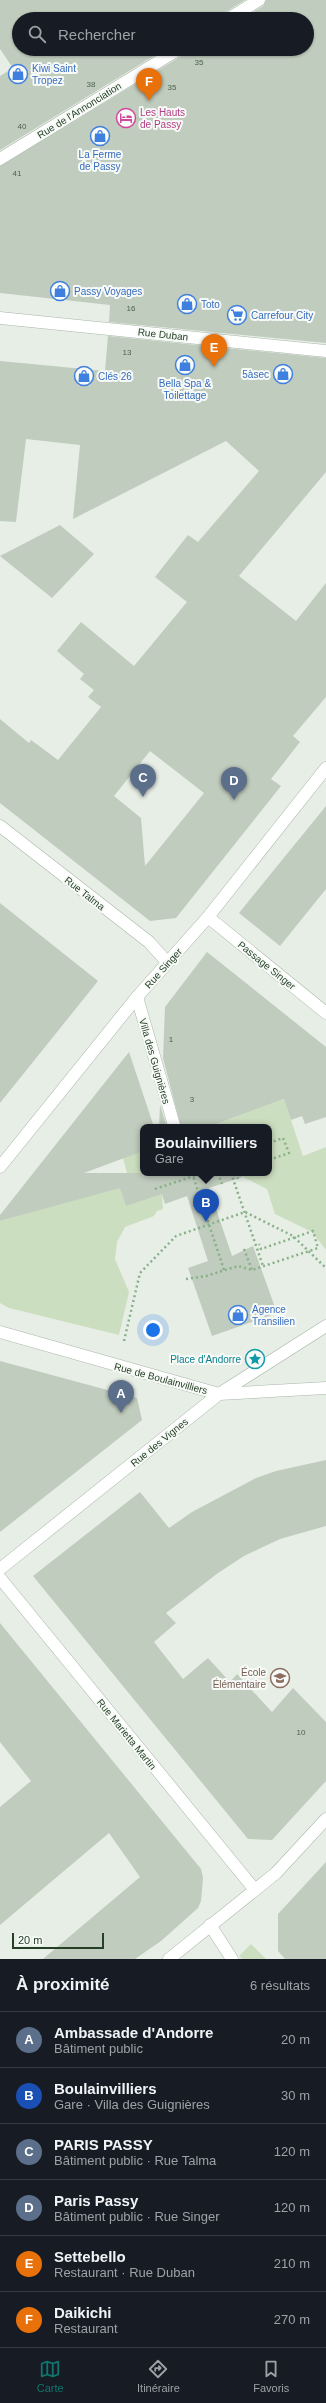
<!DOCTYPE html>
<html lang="fr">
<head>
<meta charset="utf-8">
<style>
  :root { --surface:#171b24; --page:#20242c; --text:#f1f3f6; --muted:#9ea1a6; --line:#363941; --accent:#0f766e }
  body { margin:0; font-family:Arial,sans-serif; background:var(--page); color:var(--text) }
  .scale { position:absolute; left:12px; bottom:10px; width:92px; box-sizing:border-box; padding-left:4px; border:2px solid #254027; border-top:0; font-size:11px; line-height:14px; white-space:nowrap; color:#254027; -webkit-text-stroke:3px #f7faf7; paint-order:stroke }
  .you { position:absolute; left:153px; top:1330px; width:14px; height:14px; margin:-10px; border:3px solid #fff; border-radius:50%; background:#1a73e8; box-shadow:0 0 0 6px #1a73e833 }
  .badge { display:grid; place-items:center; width:26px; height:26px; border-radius:50%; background:var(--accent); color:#fff; font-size:13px; font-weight:700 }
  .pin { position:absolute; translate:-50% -33px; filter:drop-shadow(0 1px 2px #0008) }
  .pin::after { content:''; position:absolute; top:21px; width:14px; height:12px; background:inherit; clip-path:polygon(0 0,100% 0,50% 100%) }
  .popup { position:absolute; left:140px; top:1124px; width:132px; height:52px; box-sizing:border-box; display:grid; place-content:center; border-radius:8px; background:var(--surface); filter:drop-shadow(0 1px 3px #0005); font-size:13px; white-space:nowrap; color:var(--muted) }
  .popup b { font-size:15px; color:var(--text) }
  .popup::after { content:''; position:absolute; left:50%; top:100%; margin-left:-8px; border:8px solid transparent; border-top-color:var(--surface) }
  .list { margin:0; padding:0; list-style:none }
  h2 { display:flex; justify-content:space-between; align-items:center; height:52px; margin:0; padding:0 16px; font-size:17px }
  h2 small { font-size:13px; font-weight:400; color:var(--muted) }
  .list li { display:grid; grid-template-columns:26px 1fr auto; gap:12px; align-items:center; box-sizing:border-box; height:56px; padding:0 16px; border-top:1px solid var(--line) }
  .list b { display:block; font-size:15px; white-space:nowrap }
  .list p { margin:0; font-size:13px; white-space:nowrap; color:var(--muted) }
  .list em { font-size:13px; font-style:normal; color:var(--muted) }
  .icon { flex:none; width:22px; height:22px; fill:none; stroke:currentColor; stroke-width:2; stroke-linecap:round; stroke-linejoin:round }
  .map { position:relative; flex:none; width:326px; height:1959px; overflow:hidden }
  .search { position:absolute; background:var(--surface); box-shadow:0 1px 3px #0004; left:12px; right:12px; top:12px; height:44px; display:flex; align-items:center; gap:10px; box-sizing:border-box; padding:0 14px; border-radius:22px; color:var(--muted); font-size:15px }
  .sheet { height:388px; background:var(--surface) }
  nav { display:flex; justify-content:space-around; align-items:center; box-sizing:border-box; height:56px; border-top:1px solid var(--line); background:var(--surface); font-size:11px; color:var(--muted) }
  nav a { display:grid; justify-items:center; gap:2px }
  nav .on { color:var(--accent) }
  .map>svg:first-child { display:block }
</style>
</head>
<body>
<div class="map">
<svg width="326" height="1959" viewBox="0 0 326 1959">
  <rect width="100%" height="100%" fill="#e7eee6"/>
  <!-- green -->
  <g fill="#ccdec0">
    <path d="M284,1099L303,1156L326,1147V1250L312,1232L275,1214L267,1189L243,1177L242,1173H269V1127H208Z"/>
    <path d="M143,1150V1173L122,1193L126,1205L162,1194L163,1209L157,1211L154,1216L125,1227L117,1242L115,1259L129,1292L119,1335L9,1308L0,1303V1221L130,1184L123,1158Z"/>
    <path d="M251,1944L266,1959H242L239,1956Z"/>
  </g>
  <!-- building -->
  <g fill="#c0ccbe" fill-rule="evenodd">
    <path d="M0,0H245L224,13L221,19H19V49H165L0,150V76L13,68L0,49Z"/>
    <path d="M266,0H326V343L109,322L110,305L0,293V166L183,55L186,49H307V19H242L263,6Z"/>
    <path d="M108,336L326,358V472L239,576L296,621L326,583V697L293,736L300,742L271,779L281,786L176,918L150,921L0,803V719L29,743L31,740L58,760L101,707L88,697L94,690L80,679L84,674L57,651L81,622L134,666L187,602L155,577L188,535L198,542L259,471L226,441L73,519L80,445L26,439L16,522L0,521V361L105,371ZM150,751L204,793L145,866L141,818L114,796Z"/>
    <path d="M60,525L94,554L52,598L0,556Z"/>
    <path d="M326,806V889L280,946L239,913Z"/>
    <path d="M0,903L98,981L0,1103Z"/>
    <path d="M207,952L326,1047V1117L305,1124L302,1116L291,1120L284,1099L208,1127H181L163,1058L165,1007Z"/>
    <path d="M129,1052L154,1127H143V1151L84,1173H242V1177L209,1188L232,1256L253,1246L277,1313L212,1336L188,1268L208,1261L187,1196L165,1204L162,1194L126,1206L120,1188L0,1221V1215Z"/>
    <path d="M160,1105L167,1127H159Z"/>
    <path d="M0,1361L137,1398L142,1420L0,1532Z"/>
    <path d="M326,1460V1526L280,1539L244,1556L218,1573L166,1613L176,1623L154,1642L183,1679L208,1658L230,1682L237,1674L272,1712L293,1688L326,1722V1781L272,1840L248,1839L33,1576L140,1492L169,1528L192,1512L256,1478L276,1471Z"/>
    <path d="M0,1623L201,1869L203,1878L201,1901L198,1908L161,1941L135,1959H43L140,1877L109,1833L0,1925V1807L31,1781L0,1742Z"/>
    <path d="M326,1862V1959H285L278,1951V1914Z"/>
  </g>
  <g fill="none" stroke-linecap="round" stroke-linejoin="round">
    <defs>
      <g id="street">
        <path d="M228,19L259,0"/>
        <path d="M0,159L179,49"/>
        <path d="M0,318L326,351"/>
        <path d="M0,826L149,942L167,962"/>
        <path d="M208,917L326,1013"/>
        <path d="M137,997L174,1125"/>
        <path d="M0,1167L137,997L208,917L326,768"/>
        <path d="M0,1332L219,1394L326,1388"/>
        <path d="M0,1569L219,1394L326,1326"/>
        <path d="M0,1578L255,1890"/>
        <path d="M210,1925L232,1959"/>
        <path d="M169,1959L276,1873L326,1819"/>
      </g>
    </defs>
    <!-- street casing -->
    <use href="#street" stroke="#a9b6a9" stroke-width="13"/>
    <!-- path -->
    <g stroke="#88b089" stroke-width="2.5" stroke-dasharray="2 3" stroke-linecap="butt">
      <path d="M269,1143L283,1138L289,1153L269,1160"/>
      <path d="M192,1173L224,1270"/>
      <path d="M218,1173L222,1184"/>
      <path d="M231,1173L263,1266"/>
      <path d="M236,1173L238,1179"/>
      <path d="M155,1189L203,1173"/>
      <path d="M244,1249L252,1270"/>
      <path d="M186,1279L206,1276L238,1266L252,1270L318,1248L313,1231L261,1249L259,1244"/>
      <path d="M124,1341L140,1273L176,1236L245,1212L293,1236L326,1268"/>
    </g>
    <!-- street -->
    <use href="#street" stroke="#fff" stroke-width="12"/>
  </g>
  <!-- icons -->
  <defs>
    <symbol id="shop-ring" viewBox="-11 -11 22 22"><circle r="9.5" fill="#f7faf7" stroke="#3f7fe0" stroke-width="1.5"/><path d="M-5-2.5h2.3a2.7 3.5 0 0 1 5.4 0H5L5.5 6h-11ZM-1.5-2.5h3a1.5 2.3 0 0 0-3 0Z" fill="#3f7fe0"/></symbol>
    <symbol id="hotel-ring" viewBox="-11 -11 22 22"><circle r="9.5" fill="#f7faf7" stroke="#d1479c" stroke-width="1.5"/><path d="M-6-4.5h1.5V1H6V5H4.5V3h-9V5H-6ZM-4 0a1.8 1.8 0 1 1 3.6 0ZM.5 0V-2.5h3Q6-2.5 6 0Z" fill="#d1479c"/></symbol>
    <symbol id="supermarket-ring" viewBox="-11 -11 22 22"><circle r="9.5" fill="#f7faf7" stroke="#3f7fe0" stroke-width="1.5"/><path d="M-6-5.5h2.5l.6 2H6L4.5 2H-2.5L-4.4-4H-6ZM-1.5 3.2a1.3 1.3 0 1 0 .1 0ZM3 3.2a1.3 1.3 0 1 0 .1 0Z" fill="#3f7fe0"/></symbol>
    <symbol id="sight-ring" viewBox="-11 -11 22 22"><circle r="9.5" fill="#f7faf7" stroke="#0f9aa8" stroke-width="1.5"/><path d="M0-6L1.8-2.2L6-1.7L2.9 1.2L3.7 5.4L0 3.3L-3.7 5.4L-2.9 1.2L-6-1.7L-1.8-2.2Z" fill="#0f9aa8"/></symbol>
    <symbol id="school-ring" viewBox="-11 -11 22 22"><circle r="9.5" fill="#f7faf7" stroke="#8d6e63" stroke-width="1.5"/><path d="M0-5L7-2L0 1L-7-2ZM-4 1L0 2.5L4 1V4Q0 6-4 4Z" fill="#8d6e63"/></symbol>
  </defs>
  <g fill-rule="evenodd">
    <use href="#shop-ring" x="7" y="63" width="22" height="22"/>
    <use href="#hotel-ring" x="115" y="107" width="22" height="22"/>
    <use href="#shop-ring" x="89" y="125" width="22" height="22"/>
    <use href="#shop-ring" x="49" y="280" width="22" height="22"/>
    <use href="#shop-ring" x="176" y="293" width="22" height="22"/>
    <use href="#supermarket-ring" x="226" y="304" width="22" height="22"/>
    <use href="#shop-ring" x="174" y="354" width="22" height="22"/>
    <use href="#shop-ring" x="272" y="363" width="22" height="22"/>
    <use href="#shop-ring" x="73" y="365" width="22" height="22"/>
    <use href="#shop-ring" x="227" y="1304" width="22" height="22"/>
    <use href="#sight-ring" x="244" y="1348" width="22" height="22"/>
    <use href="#school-ring" x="269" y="1667" width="22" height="22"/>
  </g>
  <g text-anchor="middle" stroke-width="4" stroke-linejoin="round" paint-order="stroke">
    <!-- number labels -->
    <g font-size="8" fill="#4c634d">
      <text x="199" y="65">35</text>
      <text x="91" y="87">38</text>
      <text x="172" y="90">35</text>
      <text x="22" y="129">40</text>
      <text x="17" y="176">41</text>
      <text x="131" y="311">16</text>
      <text x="127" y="355">13</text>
      <text x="171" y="1042">1</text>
      <text x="192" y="1102">3</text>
      <text x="301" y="1735">10</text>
    </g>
    <!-- shop labels -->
    <g font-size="10" fill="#366cbe" stroke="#f7faf7" text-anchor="start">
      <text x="32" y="72">Kiwi Saint<tspan x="32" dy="12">Tropez</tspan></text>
      <text x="100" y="158" text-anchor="middle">La Ferme<tspan x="100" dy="12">de Passy</tspan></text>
      <text x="74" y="295">Passy Voyages</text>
      <text x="201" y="308">Toto</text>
      <text x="251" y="319">Carrefour City</text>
      <text x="269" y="378" text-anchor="end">5àsec</text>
      <text x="98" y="380">Clés 26</text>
      <text x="185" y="387" text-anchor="middle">Bella Spa &amp;<tspan x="185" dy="12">Toilettage</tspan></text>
      <text x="252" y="1313">Agence<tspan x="252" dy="12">Transilien</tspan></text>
    </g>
    <!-- street labels -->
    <g font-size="10" fill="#254027" stroke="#f7faf7">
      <text transform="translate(79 110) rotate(-32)" y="4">Rue de l'Annonciation</text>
      <text transform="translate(163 334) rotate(6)" y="4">Rue Duban</text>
      <text transform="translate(85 893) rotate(38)" y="4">Rue Talma</text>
      <text transform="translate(267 965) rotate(39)" y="4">Passage Singer</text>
      <text transform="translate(163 968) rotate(-48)" y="4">Rue Singer</text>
      <text transform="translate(155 1061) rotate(74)" y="4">Villa des Guignières</text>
      <text transform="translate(161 1378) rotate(15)" y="4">Rue de Boulainvilliers</text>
      <text transform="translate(159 1442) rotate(-39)" y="4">Rue des Vignes</text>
      <text transform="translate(127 1734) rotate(51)" y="4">Rue Marietta Martin</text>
    </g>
    <!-- hotel labels -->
    <g font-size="10" fill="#b23c85" stroke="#f7faf7" text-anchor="start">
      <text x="140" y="116">Les Hauts<tspan x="140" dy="12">de Passy</tspan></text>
    </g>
    <!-- culture labels -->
    <g font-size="10" fill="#0d838f" stroke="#f7faf7" text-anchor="end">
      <text x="241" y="1363">Place d'Andorre</text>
    </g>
    <!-- education labels -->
    <g font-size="10" fill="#785e54" stroke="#f7faf7" text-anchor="end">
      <text x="266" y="1676">École<tspan x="266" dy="12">Élémentaire</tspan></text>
    </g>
  </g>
</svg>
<div class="scale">20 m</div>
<div class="you"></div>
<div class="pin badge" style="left:121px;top:1413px;background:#5c6f8a">A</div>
<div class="pin badge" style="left:206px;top:1222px;background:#1a4fb4">B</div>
<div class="popup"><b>Boulainvilliers</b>Gare</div>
<div class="pin badge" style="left:143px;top:797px;background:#5c6f8a">C</div>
<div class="pin badge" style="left:234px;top:800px;background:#5c6f8a">D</div>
<div class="pin badge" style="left:214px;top:367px;background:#e8710a">E</div>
<div class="pin badge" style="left:149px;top:101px;background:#e8710a">F</div>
<div class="search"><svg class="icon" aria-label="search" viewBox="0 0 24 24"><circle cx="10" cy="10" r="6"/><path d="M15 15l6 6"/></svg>Rechercher</div>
</div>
<section class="sheet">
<h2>À proximité<small>6 résultats</small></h2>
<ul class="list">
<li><span class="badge" style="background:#5c6f8a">A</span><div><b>Ambassade d'Andorre</b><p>Bâtiment public</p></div><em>20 m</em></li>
<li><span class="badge" style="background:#1a4fb4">B</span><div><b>Boulainvilliers</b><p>Gare · Villa des Guignières</p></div><em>30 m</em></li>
<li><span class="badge" style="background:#5c6f8a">C</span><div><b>PARIS PASSY</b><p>Bâtiment public · Rue Talma</p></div><em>120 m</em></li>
<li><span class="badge" style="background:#5c6f8a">D</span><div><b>Paris Passy</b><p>Bâtiment public · Rue Singer</p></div><em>120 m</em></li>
<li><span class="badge" style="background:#e8710a">E</span><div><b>Settebello</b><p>Restaurant · Rue Duban</p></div><em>210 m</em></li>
<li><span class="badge" style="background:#e8710a">F</span><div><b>Daikichi</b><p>Restaurant</p></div><em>270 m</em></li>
</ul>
</section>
<nav>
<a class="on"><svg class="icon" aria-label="map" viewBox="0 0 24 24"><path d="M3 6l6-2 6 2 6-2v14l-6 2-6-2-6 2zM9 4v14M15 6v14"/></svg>Carte</a>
<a><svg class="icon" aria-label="directions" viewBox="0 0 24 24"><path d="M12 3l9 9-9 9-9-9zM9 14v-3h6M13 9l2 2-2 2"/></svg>Itinéraire</a>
<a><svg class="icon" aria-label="saved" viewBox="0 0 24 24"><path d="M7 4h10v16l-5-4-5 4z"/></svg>Favoris</a>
</nav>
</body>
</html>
